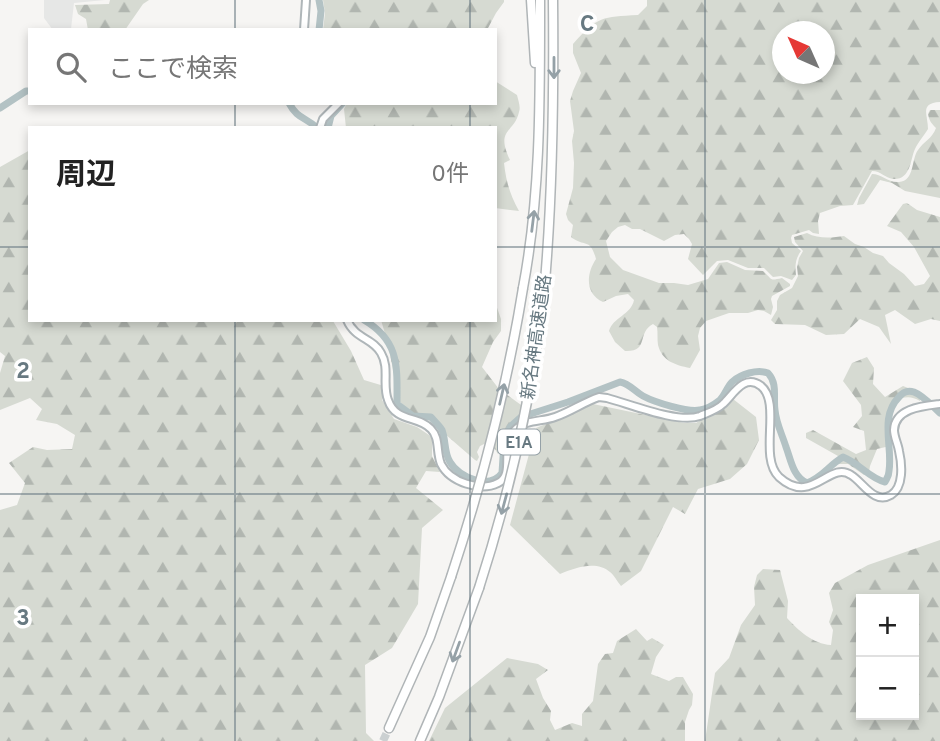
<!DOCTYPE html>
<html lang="ja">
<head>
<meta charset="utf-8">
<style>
  :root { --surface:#fff; --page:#f2f2f2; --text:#222; --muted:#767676; --line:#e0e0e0 }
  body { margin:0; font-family:Overpass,"Noto Sans JP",sans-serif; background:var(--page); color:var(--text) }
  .controls { position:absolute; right:21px; bottom:21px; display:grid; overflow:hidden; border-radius:0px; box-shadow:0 4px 10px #0003 }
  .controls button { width:63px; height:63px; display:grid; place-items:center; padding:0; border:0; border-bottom:2px solid var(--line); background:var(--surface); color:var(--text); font:35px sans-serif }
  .compass { position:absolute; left:772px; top:21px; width:63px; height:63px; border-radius:50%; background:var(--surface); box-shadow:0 4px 10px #0003; rotate:315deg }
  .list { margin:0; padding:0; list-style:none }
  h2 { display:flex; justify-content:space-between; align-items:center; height:91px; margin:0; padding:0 28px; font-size:30px }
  h2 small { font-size:23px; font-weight:400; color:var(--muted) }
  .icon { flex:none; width:38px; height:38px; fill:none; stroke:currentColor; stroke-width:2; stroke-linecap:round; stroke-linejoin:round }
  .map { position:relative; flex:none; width:940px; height:741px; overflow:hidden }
  .search { position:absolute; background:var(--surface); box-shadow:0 4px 10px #0003; left:28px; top:28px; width:469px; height:77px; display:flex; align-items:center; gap:18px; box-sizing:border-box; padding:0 24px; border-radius:0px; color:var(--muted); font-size:26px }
  .panel { position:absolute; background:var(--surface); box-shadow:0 4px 10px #0003; left:28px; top:126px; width:469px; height:196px; border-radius:0px }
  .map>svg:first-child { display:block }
</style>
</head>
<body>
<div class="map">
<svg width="940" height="741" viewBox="0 0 940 741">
  <defs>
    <pattern id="forest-firs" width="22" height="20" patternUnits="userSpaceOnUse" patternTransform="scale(1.75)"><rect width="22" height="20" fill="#d6dad2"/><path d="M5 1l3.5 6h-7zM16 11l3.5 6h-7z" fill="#b1b6b0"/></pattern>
  </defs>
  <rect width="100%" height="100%" fill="#f6f5f3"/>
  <!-- built -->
  <path fill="#e6e7e6" d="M44,0H105L74,3L71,29L53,30L44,18Z"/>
  <!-- forest -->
  <g fill="url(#forest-firs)" fill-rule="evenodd">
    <path d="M110,0H149L143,4L125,30H88L86,19L78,14L75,5L109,4Z"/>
    <path d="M323,0H504V2L496,13L487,30H323L325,13Z"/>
    <path d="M647,0H940V102C919,103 928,115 928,129C924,136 918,142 915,149C910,160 911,180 893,179C885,178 881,171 872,171L853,205L840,206L820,213L818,221L819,234L813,233L809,230L792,235L791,238L792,243L801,251C795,259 795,266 796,275L792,280L781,276L773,277L764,268H748L728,260L717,261L703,275L688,259L692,244L689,239L684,234L675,235L664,241L640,229H632L625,225L618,227L612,232L606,241L610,257L623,270L659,283H674L688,285L708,279L719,263L727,262L745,270L763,271C773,280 769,281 782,278L790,284V286L772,296L771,299L773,307L771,315L764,311L758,310L748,313H729L706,321L700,328L698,336L700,350L690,368C675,365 662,361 658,345C657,339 658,333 657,327L653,324C636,333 650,352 625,351L615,342L609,331C613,317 631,315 634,300L628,294L616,296L603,302C585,294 586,274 596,259C590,237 585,248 571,237L573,225L568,220L566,214L573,188L574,163L572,141L574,131L570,101L573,91L581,73L573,53V44C598,16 602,17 638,15L647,6ZM782,32H824V74H782Z"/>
    <path d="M495,81L517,95C518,100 521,107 519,112C514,134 495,128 510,160L504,163C506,181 510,195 519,211L495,208V128H346L344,109L347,103H495Z"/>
    <path d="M930,110H940V198L905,191L892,183L880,180L864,204L857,205L859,198L872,174C882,174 888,183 899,182C915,181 911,159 918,150C924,141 932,139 936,128C931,123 929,120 928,114Z"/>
    <path d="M30,150V320L333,321L351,351L364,380L384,386L382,400L394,419L417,427L432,437V456L440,472L426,471L416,488L443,510L422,528L418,604L392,648L365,665L366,733L374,741H0V510L17,505L25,483L9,463L33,447L47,450L72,449L75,435L57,424L36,420L42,409L30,398L0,410V373L5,356L0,352V167Z"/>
    <path d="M907,203L917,210L940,217V321L931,319L915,324L895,310L885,315L891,344L879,327L860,319L844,334L826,335L805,325L775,324L771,320L777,310V301L780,295L792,288L798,276L797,267L799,258L803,251L795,242L794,237L807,233C818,239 832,238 844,236L855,244L864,247L873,253L883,256L889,263L904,274L915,286L924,284L930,276L914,247L901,232L887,226L903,204Z"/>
    <path d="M495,302L501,319V331L493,342L482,367L499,389L528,410L529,413C506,419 504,433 498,454C495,449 492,444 486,443L480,446L477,452L479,457L477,461L475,460L430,421L413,414L399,401L388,344L381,320H495Z"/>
    <path d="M867,357L874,368L873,384L885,397L903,386L921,393L920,401C910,395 904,397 893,401L889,425L890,446L877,449L870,466L869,472L864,475L848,464H837L838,456L806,438V433L813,430L856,454L866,450L864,431L853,427L862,416L861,405L843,381L852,363Z"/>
    <path d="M733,399L756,417L759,440L747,464L730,479L698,489L685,514L673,507L641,571L621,586C617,581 614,575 610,572C596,560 575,568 560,574L510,525L536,428L593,404L684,423H696L728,404Z"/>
    <path d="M940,540V741H705L715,673L729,658L741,625L755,605L754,587L757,575L763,569L780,570L788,601L787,618C798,630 813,644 831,645L833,630L829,622L833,610L829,593L835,583L868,565ZM861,599H914V715H861Z"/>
    <path d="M636,629L647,641L652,638L664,645L656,657L651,674L669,681L676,677H683L693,694L692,705L689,710L685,722V741H429L445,708L507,658L538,664L548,670L536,679L543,698L551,711L550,720L555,730L572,723L582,726V714L593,701L598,664L605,654L613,653L617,641Z"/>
  </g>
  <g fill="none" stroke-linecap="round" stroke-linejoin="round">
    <!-- river -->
    <g stroke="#b3c2c4" stroke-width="7">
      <path d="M319,30L321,11L319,0"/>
      <path d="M289,103C298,120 305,116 317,128"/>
      <path d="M0,108L26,91H30"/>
      <path d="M328,128L331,116L343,103"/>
      <path d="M364,320C400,341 397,367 397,404L413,416L431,417C434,421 439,425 442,430C446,440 444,453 450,462C459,478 490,490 502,473L504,442L510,427L521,417L568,402L620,382C630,384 634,391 643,396C654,402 689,413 700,410C707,409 715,404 720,400C725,395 727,387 732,382C741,374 757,369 768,373C778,384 773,397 775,410C776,423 782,434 786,447C791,460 793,477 807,483C824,476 828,466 843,457C859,463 869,478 885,482C887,478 889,476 889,471C893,447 879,417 899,397C903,392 908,390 914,392C924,396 932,406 940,413"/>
    </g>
    <!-- motorway-tunnel -->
    <path stroke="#cbd0d1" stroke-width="8" stroke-dasharray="8 4" stroke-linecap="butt" d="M383,741L389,728"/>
    <defs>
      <g id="secondary">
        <path d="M304,30L306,0"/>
        <path d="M320,128L323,119L339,103"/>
        <path d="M347,320C355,339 373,338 381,353C390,368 382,385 388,400C396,423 418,415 431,429C440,438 436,452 441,464C450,482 480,492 498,483C516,474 499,447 515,430C526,419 542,422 555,417C570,412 584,402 599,397L607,398C630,404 678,424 700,416C707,413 717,410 723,404C733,395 744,373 761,386C782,403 758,457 779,477C812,507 829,460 851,475C863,482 874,505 891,495C904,487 902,464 899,451C898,444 894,437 894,430C895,408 923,406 940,404"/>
      </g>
      <g id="motorway">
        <path d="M531,0L535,63"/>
        <path d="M523,288C541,193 540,97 540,0"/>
        <path d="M544,293C553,195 554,98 553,0"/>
        <path d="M389,728L430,637L451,577"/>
        <path d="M420,741L439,697L479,588"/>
      </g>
    </defs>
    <!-- secondary casing -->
    <use href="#secondary" stroke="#afb6b9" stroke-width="10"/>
    <!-- motorway casing -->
    <use href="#motorway" stroke="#b0b5b7" stroke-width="11"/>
    <!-- secondary -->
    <use href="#secondary" stroke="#fff" stroke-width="6"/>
    <!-- motorway -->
    <use href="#motorway" stroke="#fff" stroke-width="8"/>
    <defs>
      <g id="motorway-bridge">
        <path d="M451,577C482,483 507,387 523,288"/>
        <path d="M479,588C510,492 532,394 544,293"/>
      </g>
    </defs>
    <!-- motorway-bridge casing -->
    <use href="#motorway-bridge" stroke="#b0b5b7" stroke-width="11" stroke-linecap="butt"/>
    <!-- motorway-bridge -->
    <use href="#motorway-bridge" stroke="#fff" stroke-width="8"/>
  </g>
  <!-- one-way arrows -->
  <defs><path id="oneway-shaft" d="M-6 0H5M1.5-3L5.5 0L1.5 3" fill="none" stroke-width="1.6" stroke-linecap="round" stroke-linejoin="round" transform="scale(1.75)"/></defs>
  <g stroke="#95a1a7">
    <use href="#oneway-shaft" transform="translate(554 68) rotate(90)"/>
    <use href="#oneway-shaft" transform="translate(533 221) rotate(-83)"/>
    <use href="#oneway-shaft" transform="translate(502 394) rotate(-77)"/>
    <use href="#oneway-shaft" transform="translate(504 504) rotate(105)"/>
    <use href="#oneway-shaft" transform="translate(456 652) rotate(110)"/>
  </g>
  <!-- grid -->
  <path fill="none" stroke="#677981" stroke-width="2" stroke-opacity="0.55" d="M235,0V30M470,0V30M705,0V741M235,103V128M470,103V128M0,247H30M495,247H940M235,320V741M470,320V741M0,494H940"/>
  <g text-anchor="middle" stroke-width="7" stroke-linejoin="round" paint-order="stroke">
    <!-- shield labels -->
    <rect fill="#fff" stroke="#95a1a7" stroke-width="2" x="498" y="429.5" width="42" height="25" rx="5"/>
    <g font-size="16" font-weight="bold" fill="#677981">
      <text x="519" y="448">E1A</text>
    </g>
    <!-- street labels -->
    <g font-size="18" fill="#677981" stroke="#fff">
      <text transform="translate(536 337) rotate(-82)" y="6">新名神高速道路</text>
    </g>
  </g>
  <g font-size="23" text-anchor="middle" font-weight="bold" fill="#677981" stroke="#fff" stroke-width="7" stroke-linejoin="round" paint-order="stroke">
    <text x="587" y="31">C</text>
    <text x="23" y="378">2</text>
    <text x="23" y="625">3</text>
  </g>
</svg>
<div class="controls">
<button>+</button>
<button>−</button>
</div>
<svg class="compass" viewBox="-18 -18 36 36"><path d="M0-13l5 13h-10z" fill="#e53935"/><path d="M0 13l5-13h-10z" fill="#767676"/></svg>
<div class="search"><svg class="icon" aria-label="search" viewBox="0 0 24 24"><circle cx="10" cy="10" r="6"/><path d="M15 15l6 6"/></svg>ここで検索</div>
<section class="panel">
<h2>周辺<small>0件</small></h2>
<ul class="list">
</ul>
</section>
</div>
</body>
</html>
